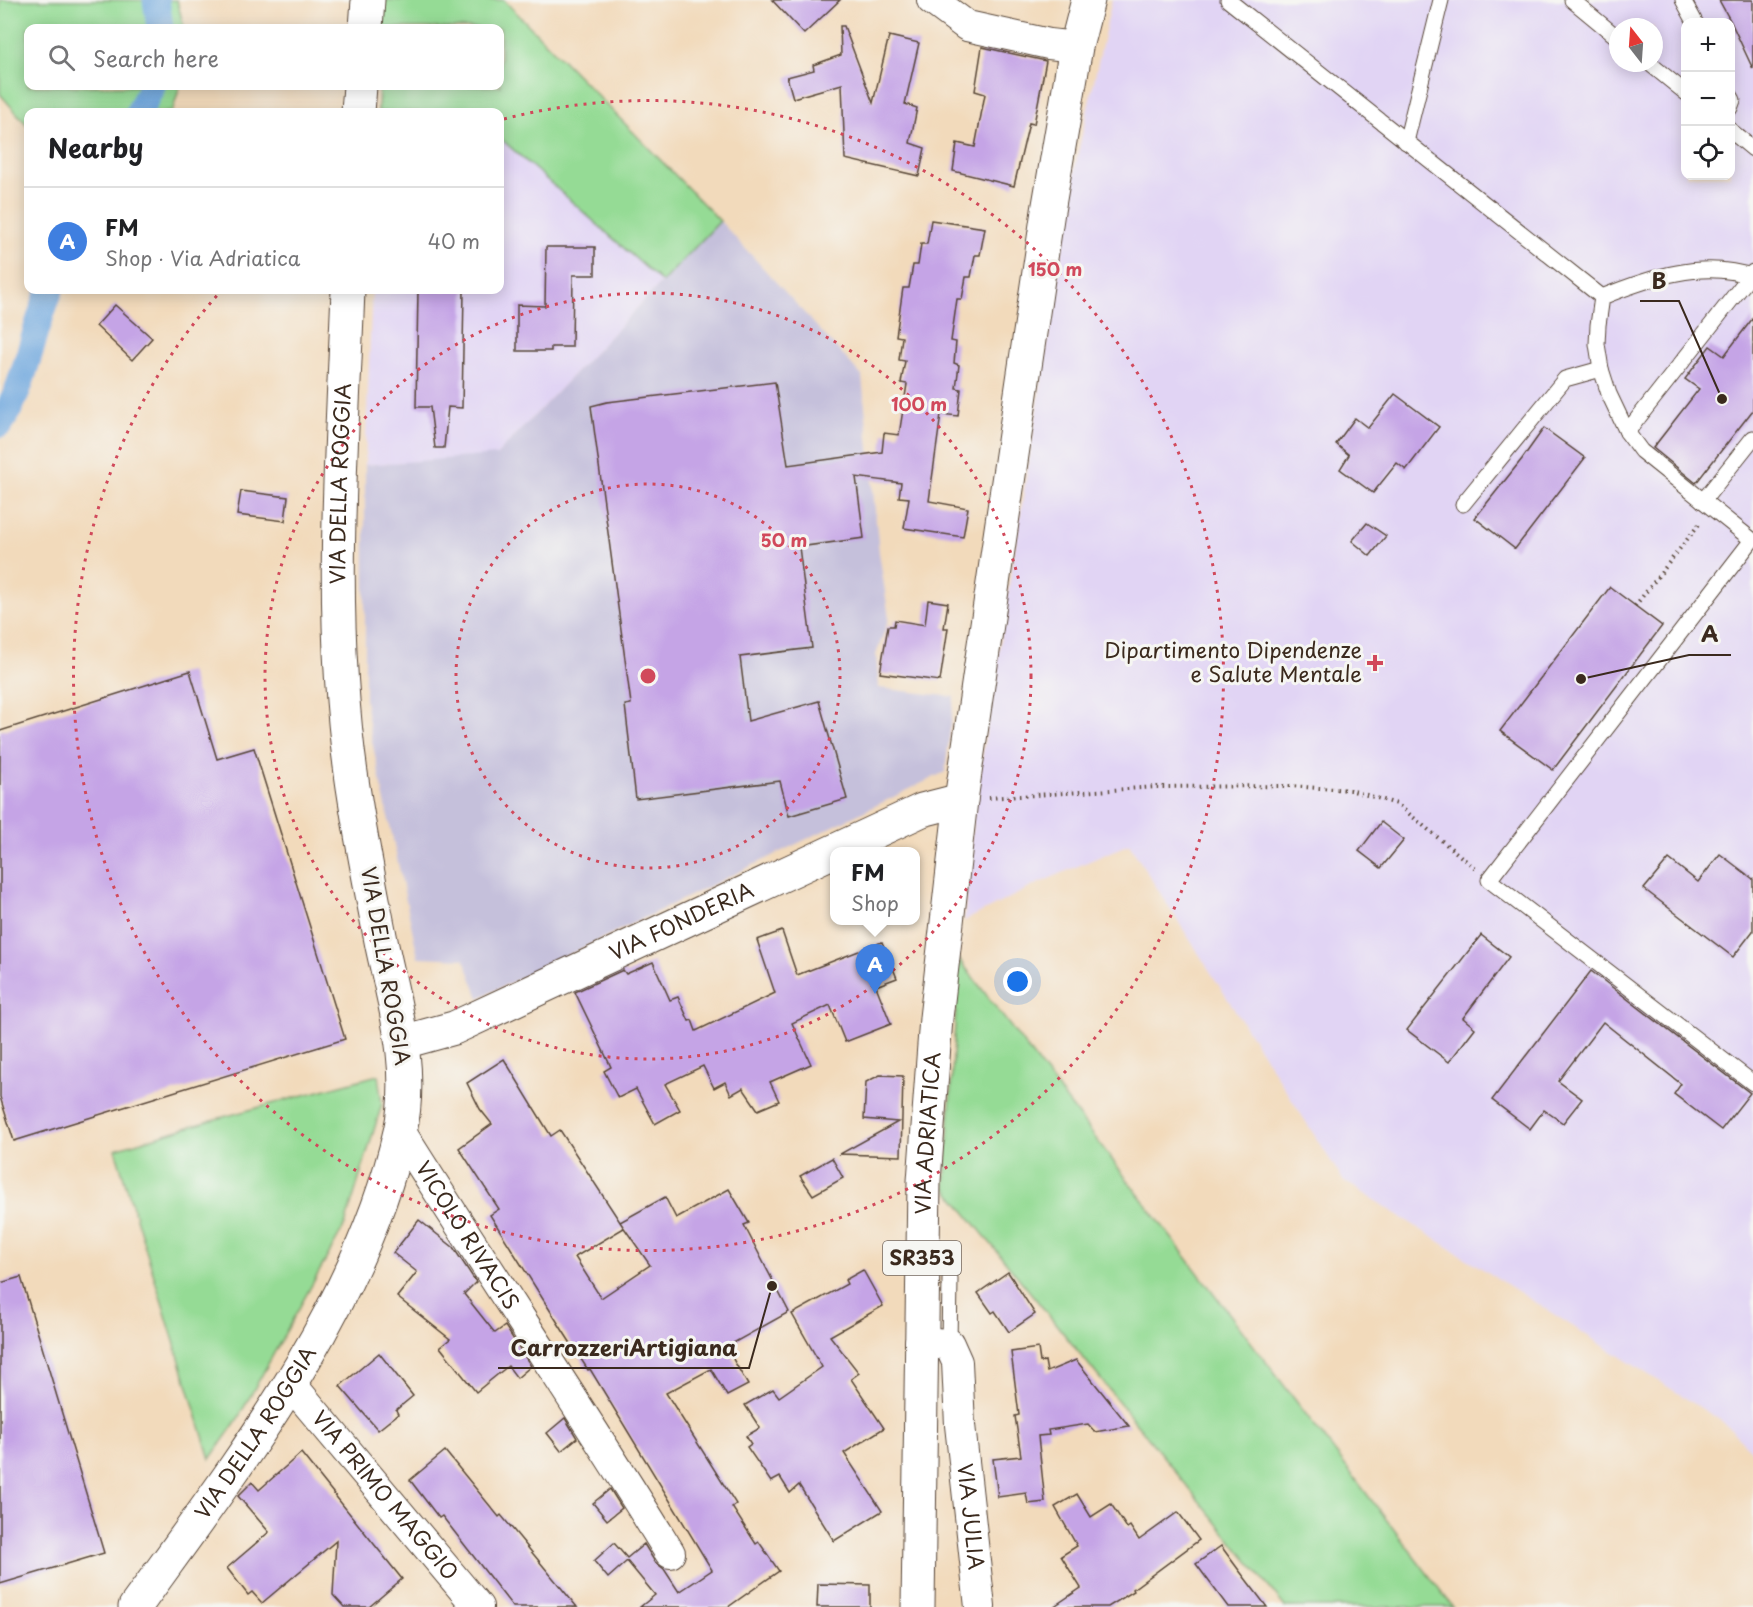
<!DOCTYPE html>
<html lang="en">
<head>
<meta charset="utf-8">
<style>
  :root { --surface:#fff; --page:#f6f6f6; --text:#202124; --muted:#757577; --line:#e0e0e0; --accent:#2563eb }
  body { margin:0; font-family:"Playpen Sans",sans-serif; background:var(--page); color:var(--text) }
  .controls { position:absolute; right:18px; top:18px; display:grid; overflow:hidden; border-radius:12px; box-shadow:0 3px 15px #0003 }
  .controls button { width:54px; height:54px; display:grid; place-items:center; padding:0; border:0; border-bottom:2px solid var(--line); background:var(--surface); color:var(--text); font:30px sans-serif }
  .compass { position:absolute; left:1609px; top:18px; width:54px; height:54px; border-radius:50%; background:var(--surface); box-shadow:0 3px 15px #0003; rotate:343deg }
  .you { position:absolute; left:1018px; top:982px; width:21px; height:21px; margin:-15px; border:4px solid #fff; border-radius:50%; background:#1a73e8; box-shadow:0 0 0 9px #1a73e833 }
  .badge { display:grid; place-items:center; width:39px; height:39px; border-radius:50%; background:var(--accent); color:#fff; font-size:20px; font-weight:700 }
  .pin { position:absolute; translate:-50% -50px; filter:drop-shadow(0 2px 3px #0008) }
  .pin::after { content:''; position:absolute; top:32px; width:21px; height:18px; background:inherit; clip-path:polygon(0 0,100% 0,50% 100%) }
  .popup { position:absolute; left:830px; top:847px; width:90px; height:78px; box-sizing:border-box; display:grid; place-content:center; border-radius:12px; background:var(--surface); filter:drop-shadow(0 2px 4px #0005); font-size:20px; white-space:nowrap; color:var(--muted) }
  .popup b { font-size:22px; color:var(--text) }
  .popup::after { content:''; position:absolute; left:50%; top:100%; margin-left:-12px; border:12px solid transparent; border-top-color:var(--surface) }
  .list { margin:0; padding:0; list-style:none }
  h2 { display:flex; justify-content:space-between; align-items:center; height:78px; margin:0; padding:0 24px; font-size:26px }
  h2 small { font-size:20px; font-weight:400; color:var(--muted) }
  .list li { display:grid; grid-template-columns:39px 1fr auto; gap:18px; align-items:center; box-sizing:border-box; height:108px; padding:0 24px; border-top:2px solid var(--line) }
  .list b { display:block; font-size:22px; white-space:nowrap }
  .list p { margin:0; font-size:20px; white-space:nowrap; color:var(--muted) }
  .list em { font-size:20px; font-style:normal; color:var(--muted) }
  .icon { flex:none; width:33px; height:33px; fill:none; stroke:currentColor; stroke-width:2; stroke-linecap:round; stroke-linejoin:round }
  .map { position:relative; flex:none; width:1753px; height:1607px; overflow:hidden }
  .search { position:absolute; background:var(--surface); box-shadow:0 3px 15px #0003; left:24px; top:24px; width:480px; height:66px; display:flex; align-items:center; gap:15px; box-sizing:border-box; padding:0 21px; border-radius:12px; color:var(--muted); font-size:22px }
  .panel { position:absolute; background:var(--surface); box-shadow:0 3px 15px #0003; left:24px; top:108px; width:480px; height:186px; border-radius:12px }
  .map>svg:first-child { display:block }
</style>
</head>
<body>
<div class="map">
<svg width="1753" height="1607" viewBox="0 0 1753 1607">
  <rect width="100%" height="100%" fill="#f6f6f2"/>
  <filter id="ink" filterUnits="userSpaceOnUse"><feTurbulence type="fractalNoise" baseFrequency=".0167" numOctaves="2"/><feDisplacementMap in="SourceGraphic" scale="12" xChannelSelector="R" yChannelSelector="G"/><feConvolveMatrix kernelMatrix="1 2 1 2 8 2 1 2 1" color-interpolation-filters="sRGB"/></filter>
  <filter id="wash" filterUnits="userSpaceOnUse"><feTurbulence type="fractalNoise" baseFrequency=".008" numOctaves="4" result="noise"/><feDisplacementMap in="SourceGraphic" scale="24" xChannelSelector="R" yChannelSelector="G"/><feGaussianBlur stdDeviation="1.35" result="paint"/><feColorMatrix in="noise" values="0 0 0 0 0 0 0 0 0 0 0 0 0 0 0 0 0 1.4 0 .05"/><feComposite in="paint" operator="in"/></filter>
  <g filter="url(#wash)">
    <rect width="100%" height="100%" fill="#f2dabb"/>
    <!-- built -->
    <g fill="#e1d4f4" fill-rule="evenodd">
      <path d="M504,0L720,221L496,456L365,465L372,290H500V112H378L379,86H500V28Z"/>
      <path d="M1112,0H1753V1452L1723,1422L1343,1180L1129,844L1039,883L964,921L973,818L984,745L1076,162ZM1686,22H1730V176H1686ZM1618,27H1654V63H1618Z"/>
    </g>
    <!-- industrial -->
    <path fill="#c5c0db" d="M720,221L862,376L879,552L889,618L876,655L879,688L954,697L945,772L479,998L464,959L418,957L372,741L365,700V465L497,455Z"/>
    <!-- green -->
    <g fill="#95db95" stroke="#68825a" stroke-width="1.5">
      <path d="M0,0H177L184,28H28V86H180L172,112H28V126L0,94Z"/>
      <path d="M382,0H504L720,221L662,282L500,138V112H378L379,86H500V28H381Z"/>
      <path d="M959,959L1453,1607H1285L945,1187Z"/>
      <path d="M378,1075L382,1104L345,1225L237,1420L210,1459L115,1149L216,1119Z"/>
    </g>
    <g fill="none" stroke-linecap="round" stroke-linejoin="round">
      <!-- canal -->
      <g stroke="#6fa7de" stroke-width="27">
        <path d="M156,0L160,28"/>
        <path d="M139,112L152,86"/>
        <path d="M0,424C24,391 33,330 50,290"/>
      </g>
    </g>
    <g id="blocks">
      <!-- building -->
      <g fill="#c5a4e6">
        <path d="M772,0H840L804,34Z"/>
        <path d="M1719,0H1753V69L1731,22Z"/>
        <path d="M840,26H844L873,103L889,36L919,43L905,104L917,108L910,143L925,148L919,176L845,159L842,84L793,98L787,77L814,70L813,65L841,55Z"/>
        <path d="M982,47L1046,61L1034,124L1029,123L1014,186L953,171L957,143L975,147L985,94L975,91Z"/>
        <path d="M931,220L985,228L980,255H975L971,277H966L962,299H957L951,341L956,342L954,363L959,365L956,388L961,389L958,416L941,414L929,501L968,508L963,537L904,528L909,498L899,497L901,483L856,477L864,538L799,547L812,648L740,657L748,721L819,701L847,799L789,816L780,781L636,799L625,705L631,704L591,406L607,402L775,382L788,465L882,452L884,433L899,435L907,384L901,383L905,361L899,360L902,337L896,336L903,288H909L913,265H918L921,244H927Z"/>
        <path d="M546,247H595V275H573L572,347H551V351H517V305L545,306Z"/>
        <path d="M418,290H464L462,408L448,407L444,448H435L430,407H416Z"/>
        <path d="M115,305L152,338L132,360L96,326Z"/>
        <path d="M1753,318V410L1696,483L1653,448L1699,389L1685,379L1710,346L1724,356Z"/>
        <path d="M1395,394L1439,427L1406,470L1397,463L1373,493L1340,469L1349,455L1336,444L1355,418L1368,428Z"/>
        <path d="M1544,428L1585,458L1515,549L1475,518L1522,459Z"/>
        <path d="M241,491L288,497L285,521L237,515Z"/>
        <path d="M1367,523L1386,536L1370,556L1352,541Z"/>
        <path d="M1610,587L1662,626L1553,770L1500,731Z"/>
        <path d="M928,600L948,603L944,628H948L940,681L880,673L888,626H894L895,620L925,625Z"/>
        <path d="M190,671L217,759L254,748L345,1039L14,1141L0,1097V731Z"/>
        <path d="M1381,822L1404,840L1381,868L1359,851Z"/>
        <path d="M1720,854L1753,879V931L1733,957L1644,889L1669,859L1698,882Z"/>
        <path d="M782,931L797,975L882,942L897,978L876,986L891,1024L845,1042L830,1005L792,1023L811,1064L770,1082L779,1101L758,1110L743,1088L731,1095L725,1082L714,1088L703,1066L665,1084L680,1110L655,1124L636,1089L618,1098L604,1071L611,1067L575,992L623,970L626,974L653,962L670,1000L678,997L689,1021L692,1020L696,1031L775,993L757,940Z"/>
        <path d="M1481,935L1509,957L1463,1018L1475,1028L1449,1062L1407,1030Z"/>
        <path d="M1591,971L1750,1093L1721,1130L1674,1094L1681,1084L1603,1022L1558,1081L1582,1099L1563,1123L1544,1110L1530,1129L1492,1100Z"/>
        <path d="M504,1059L551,1136L560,1130L624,1228L575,1257L601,1298L650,1265L620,1222L665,1197L676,1218L729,1189L749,1223L744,1225L789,1312L726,1347L748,1385L727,1396L711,1369L666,1393L736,1504L732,1507L756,1544L759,1542L779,1571L728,1607H640L655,1595L627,1561L608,1578L594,1561L614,1543L627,1558L644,1544L655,1562L664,1569L679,1592L712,1570L590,1369L588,1370L563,1331L490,1215L499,1209L459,1148L492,1124L480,1109L467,1083Z"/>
        <path d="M880,1075L903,1076L901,1156L840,1154L898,1122L864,1119L866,1082Z"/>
        <path d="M832,1158L843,1178L813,1195L800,1176Z"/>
        <path d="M419,1220L453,1247L476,1282L464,1294L495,1333L505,1326L531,1366L517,1378L508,1366L476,1392L440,1347L450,1339L397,1297L417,1272L393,1253Z"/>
        <path d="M863,1270L883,1306L830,1336L859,1373L851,1379L884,1428L844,1453L882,1511L834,1541L799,1485L790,1493L780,1477L771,1482L747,1447L751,1444L746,1436L760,1428L745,1405L773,1389L779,1397L822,1367L792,1314L847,1284L845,1280Z"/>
        <path d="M1008,1272L1035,1314L1009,1332L995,1311L992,1313L978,1293Z"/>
        <path d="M21,1277L104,1553L0,1584V1283Z"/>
        <path d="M1038,1348L1040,1362L1045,1361L1047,1372L1076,1360L1129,1426L1095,1432L1088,1424L1048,1430L1049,1435L1038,1436L1045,1502L1028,1504L1026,1493L998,1497L993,1459L1021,1456L1015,1416L1019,1415L1011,1352Z"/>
        <path d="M379,1353L413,1396L396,1410L398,1414L378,1430L340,1386Z"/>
        <path d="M565,1418L577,1438L561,1451L547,1433Z"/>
        <path d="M445,1451L499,1517L501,1515L577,1607H513L442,1516L439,1518L410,1480Z"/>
        <path d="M301,1453L402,1579L369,1607H344L333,1595L336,1541L262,1603L252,1592L248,1595L227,1568L269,1532L238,1496L252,1482L259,1490Z"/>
        <path d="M610,1489L622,1508L607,1520L593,1503Z"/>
        <path d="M1077,1494L1091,1517L1111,1504L1127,1528L1130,1526L1139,1540L1178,1512L1199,1540L1133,1589L1134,1591L1108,1607H1053L1081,1588L1061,1556L1077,1546L1055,1507Z"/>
        <path d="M1221,1546L1238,1569L1267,1607H1228L1196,1564Z"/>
        <path d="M818,1584L870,1585V1607H817Z"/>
      </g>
    </g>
  </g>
  <g filter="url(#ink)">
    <use href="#blocks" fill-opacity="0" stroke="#564436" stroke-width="1.5"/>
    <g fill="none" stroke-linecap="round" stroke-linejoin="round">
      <defs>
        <g id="lane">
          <path d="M1228,0L1602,297"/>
          <path d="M1572,0L1618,38"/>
          <path d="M1683,0L1695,22"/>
          <path d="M1649,63L1686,93"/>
          <path d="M1730,95L1733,100L1730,108"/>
          <path d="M1730,130L1753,149"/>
          <path d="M1406,142L1441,0"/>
          <path d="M1602,297L1598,325L1597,344L1601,369L1609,394L1627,432L1641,451L1752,540L1489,880L1753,1083"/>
          <path d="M1602,297C1649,278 1703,259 1753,277"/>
          <path d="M1627,432L1753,272"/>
          <path d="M1703,501L1753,438"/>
          <path d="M1463,504L1565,379L1601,369"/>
          <path d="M949,1344L950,1279"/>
        </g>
        <g id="street">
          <path d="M932,0L967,26L1049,44L1076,47"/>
          <path id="s1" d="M400,1131C489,1273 583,1411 670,1553"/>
          <path id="s2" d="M920,1342L949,1344L957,1362L960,1425L980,1607"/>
          <path id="s3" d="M290,1383L478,1607"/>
        </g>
        <g id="secondary">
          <path d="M366,28L368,0"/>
          <path d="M358,112L360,86"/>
          <path id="s4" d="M403,1042L454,1028L922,810L961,800"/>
          <path id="s5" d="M135,1607C238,1464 360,1308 400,1132C414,1069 395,1007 382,946C371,889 359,831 351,773C328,613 342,450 348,290"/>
        </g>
        <g id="primary">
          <path id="s6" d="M918,1607L924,1181L936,1018L961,800L1048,211L1076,47L1088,0"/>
        </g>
      </defs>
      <!-- lane casing -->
      <use href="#lane" stroke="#564436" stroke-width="17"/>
      <!-- street casing -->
      <use href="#street" stroke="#564436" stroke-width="32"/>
      <!-- secondary casing -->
      <use href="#secondary" stroke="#564436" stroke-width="35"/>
      <!-- primary casing -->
      <use href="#primary" stroke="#564436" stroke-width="35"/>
      <!-- path -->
      <g stroke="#564436" stroke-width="4" stroke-dasharray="1.5 4.5" stroke-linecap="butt">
        <path d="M1635,606L1700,523"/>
        <path d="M989,798L1157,787L1289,786L1350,790L1397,804L1475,868"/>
      </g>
      <!-- lane -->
      <use href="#lane" stroke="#fff" stroke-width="15"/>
      <!-- street -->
      <use href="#street" stroke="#fff" stroke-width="30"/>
      <!-- secondary -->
      <use href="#secondary" stroke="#fff" stroke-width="33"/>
      <!-- primary -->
      <use href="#primary" stroke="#fff" stroke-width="33"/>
    </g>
  </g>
  <!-- distance rings -->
  <g fill="none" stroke="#d1495b" stroke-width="3" stroke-dasharray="3 6">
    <circle cx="648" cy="676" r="192"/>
    <circle cx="648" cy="676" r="383"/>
    <path d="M504 119A575 575 0 1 1 221 291"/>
  </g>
  <!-- markers -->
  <path fill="#d1495b" stroke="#f6f6f2" stroke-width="2" d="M1372 654h6v6h6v6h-6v6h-6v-6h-6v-6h6z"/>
  <g text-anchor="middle" stroke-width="6" stroke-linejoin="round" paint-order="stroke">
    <!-- shield labels -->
    <rect fill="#f6f6f2" stroke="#73675e" stroke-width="1.5" x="883" y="1241" width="78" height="34" rx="4.5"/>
    <g font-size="20" font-weight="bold" fill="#3b2a1e">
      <text x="922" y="1265">SR353</text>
    </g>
    <!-- street labels -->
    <g font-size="21" fill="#3b2a1e" stroke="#f6f6f2">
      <text dy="7" stroke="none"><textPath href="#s5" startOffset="1202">VIA DELLA ROGGIA</textPath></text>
      <text dy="7" stroke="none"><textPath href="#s4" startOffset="304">VIA FONDERIA</textPath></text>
      <text transform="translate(385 966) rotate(80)" y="7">VIA DELLA ROGGIA</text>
      <text dy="7" stroke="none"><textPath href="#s6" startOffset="474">VIA ADRIATICA</textPath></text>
      <text dy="7" stroke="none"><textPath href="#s1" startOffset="124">VICOLO RIVACIS</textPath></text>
      <text dy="7" stroke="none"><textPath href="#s5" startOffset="212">VIA DELLA ROGGIA</textPath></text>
      <text dy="7" stroke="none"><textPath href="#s3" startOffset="147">VIA PRIMO MAGGIO</textPath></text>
      <text dy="7" stroke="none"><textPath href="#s2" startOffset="204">VIA JULIA</textPath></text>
    </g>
    <!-- poi labels -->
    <g font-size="21" fill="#3b2a1e" stroke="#f6f6f2" text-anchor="end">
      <text x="1362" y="658">Dipartimento Dipendenze<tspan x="1362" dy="24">e Salute Mentale</tspan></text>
    </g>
  </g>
  <circle cx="648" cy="676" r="9" fill="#d1495b" stroke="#f6f6f2" stroke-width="3"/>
  <g font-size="18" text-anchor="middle" font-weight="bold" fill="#d1495b" stroke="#f6f6f2" stroke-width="6" stroke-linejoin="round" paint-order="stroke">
    <text x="1055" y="276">150 m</text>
    <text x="919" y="411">100 m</text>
    <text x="784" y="547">50 m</text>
  </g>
  <!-- callouts -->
  <path fill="none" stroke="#3b2a1e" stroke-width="2" d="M1722 399L1679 301H1640M1581 679L1689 655H1731M772 1286L749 1368H498"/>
  <g fill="#3b2a1e" stroke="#f6f6f2" stroke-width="2">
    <circle cx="1722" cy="399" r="6"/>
    <circle cx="1581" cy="679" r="6"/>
    <circle cx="772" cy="1286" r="6"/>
  </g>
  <g font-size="22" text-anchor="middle" font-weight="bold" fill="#3b2a1e" stroke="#f6f6f2" stroke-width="6" stroke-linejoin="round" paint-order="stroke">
    <text x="1659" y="289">B</text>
    <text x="1710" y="642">A</text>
    <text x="624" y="1356">CarrozzeriArtigiana</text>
  </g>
</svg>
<div class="controls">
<button>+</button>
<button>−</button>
<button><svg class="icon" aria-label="locate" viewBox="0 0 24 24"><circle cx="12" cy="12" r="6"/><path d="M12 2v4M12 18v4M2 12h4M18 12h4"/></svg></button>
</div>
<svg class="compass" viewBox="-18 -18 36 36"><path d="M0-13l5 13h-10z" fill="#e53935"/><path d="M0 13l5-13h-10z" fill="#757577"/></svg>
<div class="you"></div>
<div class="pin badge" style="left:875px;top:994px;background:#3f7fe0">A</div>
<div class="popup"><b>FM</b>Shop</div>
<div class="search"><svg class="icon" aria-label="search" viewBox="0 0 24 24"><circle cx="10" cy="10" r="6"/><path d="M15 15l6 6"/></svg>Search here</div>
<section class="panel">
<h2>Nearby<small></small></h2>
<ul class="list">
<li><span class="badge" style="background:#3f7fe0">A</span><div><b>FM</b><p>Shop · Via Adriatica</p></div><em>40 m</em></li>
</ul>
</section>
</div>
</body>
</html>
